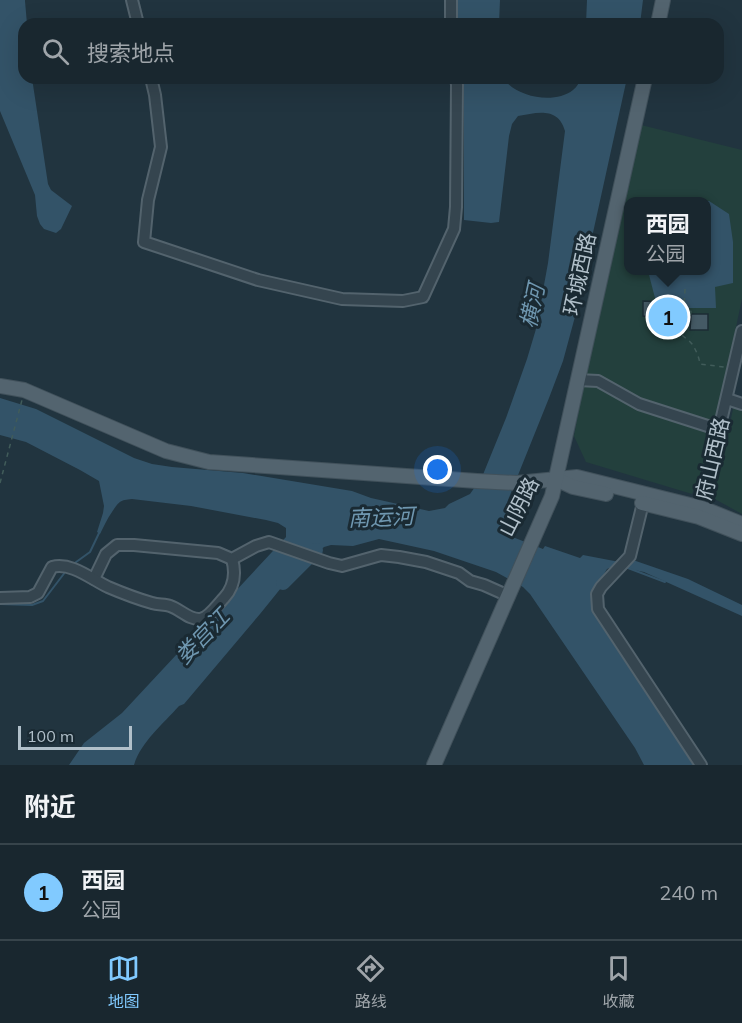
<!DOCTYPE html>
<html lang="zh">
<head>
<meta charset="utf-8">
<style>
  :root { --surface:#19272f; --page:#222f37; --text:#f1f3f6; --muted:#9fa5aa; --line:#37444b; --accent:#81caff }
  body { margin:0; font-family:Mulish,"Noto Sans SC",sans-serif; background:var(--page); color:var(--text) }
  .scale { position:absolute; left:18px; bottom:15px; width:114px; box-sizing:border-box; padding-left:6px; border:3px solid #b1c0ca; border-top:0; font-size:16px; line-height:21px; white-space:nowrap; color:#b1c0ca; -webkit-text-stroke:4px #1a2a33; paint-order:stroke }
  .you { position:absolute; left:438px; top:470px; width:21px; height:21px; margin:-15px; border:4px solid #fff; border-radius:50%; background:#1a73e8; box-shadow:0 0 0 9px #1a73e833 }
  .badge { display:grid; place-items:center; width:39px; height:39px; border-radius:50%; background:var(--accent); color:#111; font-size:20px; font-weight:700 }
  .pin { position:absolute; translate:-50% -50%; border:3px solid #fff; box-shadow:0 2px 6px #0006 }
  .popup { position:absolute; left:624px; top:197px; width:87px; height:78px; box-sizing:border-box; display:grid; place-content:center; border-radius:12px; background:var(--surface); filter:drop-shadow(0 2px 4px #0005); font-size:20px; white-space:nowrap; color:var(--muted) }
  .popup b { font-size:22px; color:var(--text) }
  .popup::after { content:''; position:absolute; left:50%; top:100%; margin-left:-12px; border:12px solid transparent; border-top-color:var(--surface) }
  .list { margin:0; padding:0; list-style:none }
  h2 { display:flex; justify-content:space-between; align-items:center; height:78px; margin:0; padding:0 24px; font-size:26px }
  h2 small { font-size:20px; font-weight:400; color:var(--muted) }
  .list li { display:grid; grid-template-columns:39px 1fr auto; gap:18px; align-items:center; box-sizing:border-box; height:96px; padding:0 24px; border-top:2px solid var(--line) }
  .list b { display:block; font-size:22px; white-space:nowrap }
  .list p { margin:0; font-size:20px; white-space:nowrap; color:var(--muted) }
  .list em { font-size:20px; font-style:normal; color:var(--muted) }
  .icon { flex:none; width:33px; height:33px; fill:none; stroke:currentColor; stroke-width:2; stroke-linecap:round; stroke-linejoin:round }
  .map { position:relative; flex:none; width:742px; height:765px; overflow:hidden }
  .search { position:absolute; background:var(--surface); box-shadow:0 6px 24px #0002; left:18px; right:18px; top:18px; height:66px; display:flex; align-items:center; gap:15px; box-sizing:border-box; padding:0 21px; border-radius:18px; color:var(--muted); font-size:22px }
  .sheet { height:174px; background:var(--surface) }
  nav { display:flex; justify-content:space-around; align-items:center; box-sizing:border-box; height:84px; border-top:2px solid var(--line); background:var(--surface); font-size:16px; color:var(--muted) }
  nav a { display:grid; justify-items:center; gap:3px }
  nav .on { color:var(--accent) }
  .map>svg:first-child { display:block }
</style>
</head>
<body>
<div class="map">
<svg width="742" height="765" viewBox="0 0 742 765">
  <rect width="100%" height="100%" fill="#21343f"/>
  <!-- green -->
  <g fill="#23403d" fill-rule="evenodd">
    <path d="M641,125L742,150V299L709,452L692,494L586,462L574,436L588,361ZM629,202H707V270H629Z"/>
    <path d="M734,405L742,409V514L713,498Z"/>
  </g>
  <!-- water -->
  <g fill="#335368">
    <path d="M0,0H25V1L27,24H24V78H32L48,184L51,190L72,206L61,229L56,233L44,229L40,224L37,216L35,195L0,111Z"/>
    <path d="M458,0H500L499,24H458Z"/>
    <path d="M587,0H643L640,24H586Z"/>
    <path d="M464,78H503C516,97 554,105 573,90C577,87 579,83 581,78H627L587,260L576,313L563,361L549,398L508,500L506,508L507,526L512,530L510,536L543,549L545,546L580,558L583,555L630,564L633,560L688,579L742,605V616L644,572L614,566L607,569L595,589L593,596L698,765H644L635,748L530,594L523,587L496,572L434,551L379,539L353,546L331,545L324,547L306,563L302,562L260,614L184,704L179,706C163,724 141,742 134,765H69L84,743L122,713L286,537V528L278,523L266,520L191,506L132,499C119,500 119,502 112,512C107,519 104,526 100,534L97,532L103,513L104,506L99,481L80,470L26,442L0,435V398L36,409L134,458L152,464L172,467L243,473L352,491L371,498L429,511L445,508L449,504L470,494L482,477L506,418L527,359L536,329L548,263L565,131C558,106 536,113 518,116L512,124L509,136L499,222L491,223L464,220Z"/>
    <path d="M666,201H709L729,214L733,242V283L715,287L716,308H677L672,315L663,317V302L655,298L648,271L707,270V202Z"/>
  </g>
  <g fill="none" stroke-linecap="round" stroke-linejoin="round">
    <!-- stream -->
    <g stroke="#335368" stroke-width="2">
      <path d="M72,565L90,552L100,531"/>
      <path d="M628,568L665,582"/>
      <path d="M0,604L32,605L43,601L66,571"/>
    </g>
    <!-- river -->
    <path stroke="#335368" stroke-width="14" d="M283,583L316,550"/>
  </g>
  <!-- building -->
  <g fill="#455a65" stroke="#1c2c35" stroke-width="1.5">
    <path d="M643,301L663,302V317L643,316Z"/>
    <path d="M691,314H708V330H690Z"/>
  </g>
  <g fill="none" stroke-linecap="round" stroke-linejoin="round">
    <defs>
      <g id="minor">
        <path d="M132,0L138,24"/>
        <path d="M451,0V24"/>
        <path d="M151,78L155,95L161,147L148,200L144,242L258,280L342,299L403,301L423,297L454,229L456,207L457,85L456,78"/>
        <path d="M578,380L598,381L639,404L720,430"/>
        <path d="M727,399L742,404"/>
        <path d="M643,503L630,556L601,587L597,594L598,609L701,765"/>
        <path d="M699,515L742,331"/>
        <path d="M94,579L106,554L117,545H134L218,553L232,559L256,546L269,542L329,563L342,566L381,555L399,557L426,562L459,573L470,581L484,585L502,593"/>
        <path d="M0,598L30,597L38,593L52,567C72,562 91,579 108,587C122,593 138,599 152,603C158,605 165,604 170,606C180,609 189,620 200,619C209,618 218,604 224,598C234,587 236,573 232,559"/>
      </g>
      <g id="major">
        <path d="M658,24L663,0"/>
        <path d="M0,386L24,390L166,451L209,462L477,481L517,483L577,477L702,508L742,524"/>
        <path d="M558,480L573,487L606,494"/>
        <path d="M642,503L699,517L742,534"/>
        <path d="M434,765L552,496L645,78"/>
      </g>
    </defs>
    <!-- minor casing -->
    <use href="#minor" stroke="#53636d" stroke-width="14"/>
    <!-- major casing -->
    <use href="#major" stroke="#41515b" stroke-width="16"/>
    <!-- path -->
    <g stroke="#415c5a" stroke-width="1.5" stroke-dasharray="4.5 4.5" stroke-linecap="butt">
      <path d="M685,289L684,308L691,310L690,319L679,320C676,337 684,334 692,344C696,350 699,357 700,364L724,367"/>
      <path d="M0,483L22,400"/>
    </g>
    <!-- minor -->
    <use href="#minor" stroke="#35454f" stroke-width="10"/>
    <!-- major -->
    <use href="#major" stroke="#53646f" stroke-width="14"/>
  </g>
  <g text-anchor="middle" stroke-width="6" stroke-linejoin="round" paint-order="stroke">
    <!-- street labels -->
    <g font-size="21" fill="#b1c0ca" stroke="#1a2a33">
      <text transform="translate(580 274) rotate(-78)" y="7">环城西路</text>
      <text transform="translate(713 459) rotate(-77)" y="7">府山西路</text>
      <text transform="translate(519 507) rotate(-63)" y="7">山阴路</text>
    </g>
    <!-- water labels -->
    <g font-size="22" font-style="italic" fill="#6f97b0" stroke="#1a2a33">
      <text transform="translate(532 306) rotate(-78)" y="8">横河</text>
      <text transform="translate(381 517) rotate(-2)" y="8">南运河</text>
      <text transform="translate(202 636) rotate(-46)" y="8">娄宫江</text>
    </g>
  </g>
</svg>
<div class="scale">100 m</div>
<div class="you"></div>
<div class="pin badge" style="left:668px;top:317px">1</div>
<div class="popup"><b>西园</b>公园</div>
<div class="search"><svg class="icon" aria-label="search" viewBox="0 0 24 24"><circle cx="10" cy="10" r="6"/><path d="M15 15l6 6"/></svg>搜索地点</div>
</div>
<section class="sheet">
<h2>附近<small></small></h2>
<ul class="list">
<li><span class="badge">1</span><div><b>西园</b><p>公园</p></div><em>240 m</em></li>
</ul>
</section>
<nav>
<a class="on"><svg class="icon" aria-label="map" viewBox="0 0 24 24"><path d="M3 6l6-2 6 2 6-2v14l-6 2-6-2-6 2zM9 4v14M15 6v14"/></svg>地图</a>
<a><svg class="icon" aria-label="directions" viewBox="0 0 24 24"><path d="M12 3l9 9-9 9-9-9zM9 14v-3h6M13 9l2 2-2 2"/></svg>路线</a>
<a><svg class="icon" aria-label="saved" viewBox="0 0 24 24"><path d="M7 4h10v16l-5-4-5 4z"/></svg>收藏</a>
</nav>
</body>
</html>
